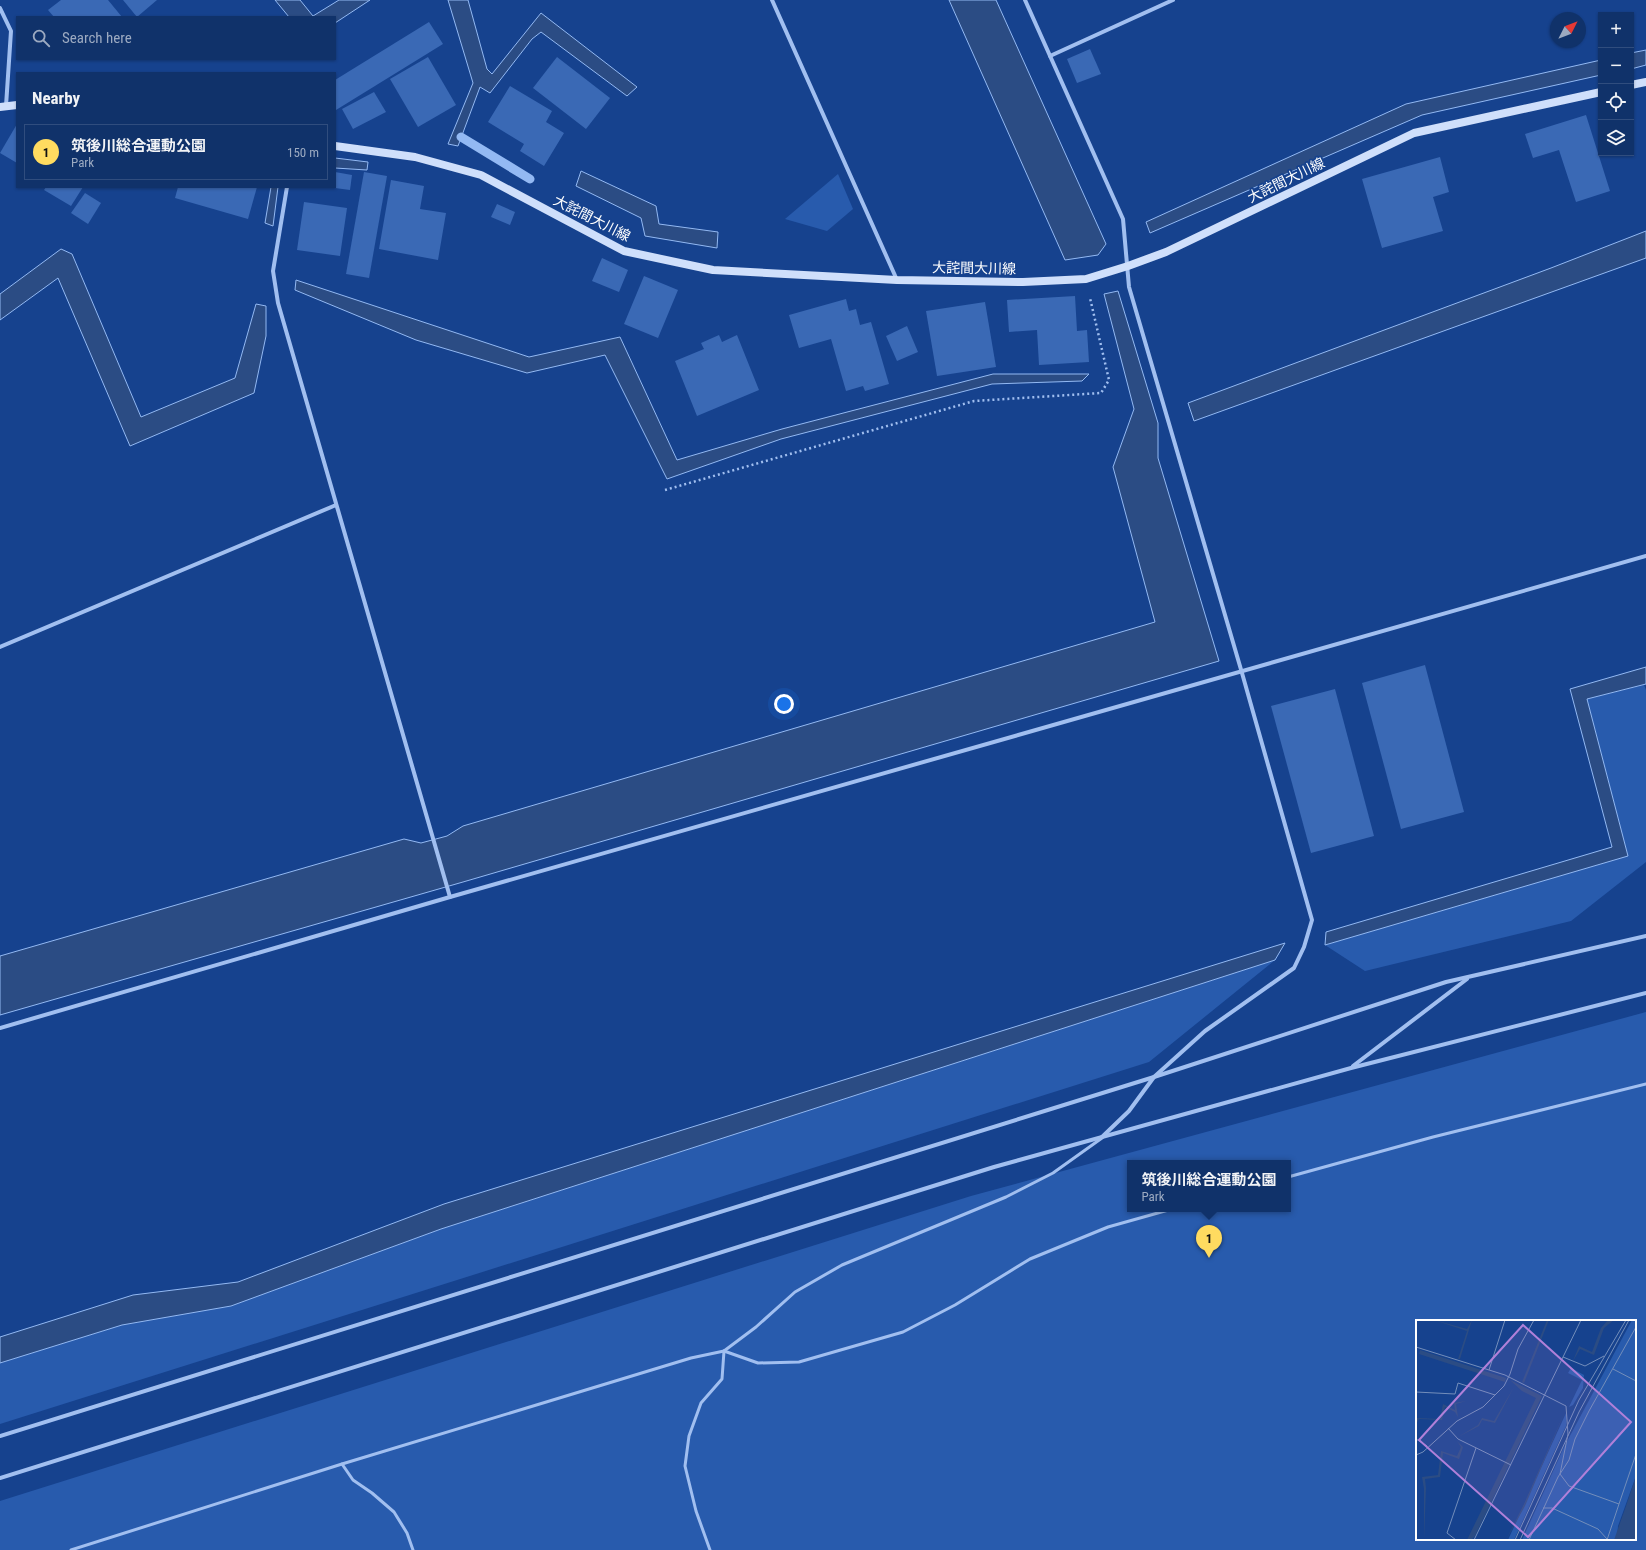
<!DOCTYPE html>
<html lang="en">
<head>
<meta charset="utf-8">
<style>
  :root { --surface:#10326a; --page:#193a70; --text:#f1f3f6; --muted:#9caac1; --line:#304d7e; --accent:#ffdb60 }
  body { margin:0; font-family:"Roboto Condensed","Noto Sans JP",sans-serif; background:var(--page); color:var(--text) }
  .controls { position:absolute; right:12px; top:12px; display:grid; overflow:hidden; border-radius:0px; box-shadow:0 1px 3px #0004 }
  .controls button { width:36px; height:36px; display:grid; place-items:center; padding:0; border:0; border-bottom:1px solid var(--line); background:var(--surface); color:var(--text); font:20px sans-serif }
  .compass { position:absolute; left:1550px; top:12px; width:36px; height:36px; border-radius:50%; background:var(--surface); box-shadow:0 1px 3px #0004; rotate:48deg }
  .you { position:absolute; left:784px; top:704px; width:14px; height:14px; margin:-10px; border:3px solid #fff; border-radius:50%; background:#1a73e8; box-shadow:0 0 0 6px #1a73e833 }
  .badge { display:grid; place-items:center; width:26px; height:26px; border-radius:50%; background:var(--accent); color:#111; font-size:13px; font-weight:700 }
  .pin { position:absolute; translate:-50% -33px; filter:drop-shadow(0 1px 2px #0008) }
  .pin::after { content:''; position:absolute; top:21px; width:14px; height:12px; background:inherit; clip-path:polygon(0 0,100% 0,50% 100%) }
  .popup { position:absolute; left:1127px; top:1160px; width:164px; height:52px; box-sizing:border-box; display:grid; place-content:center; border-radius:0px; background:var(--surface); filter:drop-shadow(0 1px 3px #0005); font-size:13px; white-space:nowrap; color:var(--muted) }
  .popup b { font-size:15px; color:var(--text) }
  .popup::after { content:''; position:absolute; left:50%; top:100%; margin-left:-8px; border:8px solid transparent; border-top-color:var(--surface) }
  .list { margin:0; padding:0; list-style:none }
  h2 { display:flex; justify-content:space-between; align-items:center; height:52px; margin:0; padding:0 16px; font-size:17px }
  h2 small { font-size:13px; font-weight:400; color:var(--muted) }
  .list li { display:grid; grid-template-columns:26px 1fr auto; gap:12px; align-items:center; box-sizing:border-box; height:56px; margin:0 8px 8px; padding:0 8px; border:1px solid var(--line); border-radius:0px }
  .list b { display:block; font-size:15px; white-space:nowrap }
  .list p { margin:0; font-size:13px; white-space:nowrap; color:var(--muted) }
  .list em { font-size:13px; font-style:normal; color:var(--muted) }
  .icon { flex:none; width:22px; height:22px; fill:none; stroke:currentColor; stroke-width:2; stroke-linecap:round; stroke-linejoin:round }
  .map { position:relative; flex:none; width:1646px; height:1550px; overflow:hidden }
  .search { position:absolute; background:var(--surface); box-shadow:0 1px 3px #0004; left:16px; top:16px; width:320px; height:44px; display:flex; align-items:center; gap:10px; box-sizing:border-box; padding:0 14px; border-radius:0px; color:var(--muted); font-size:15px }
  .panel { position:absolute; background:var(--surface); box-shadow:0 1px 3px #0004; left:16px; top:72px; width:320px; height:116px; border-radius:0px }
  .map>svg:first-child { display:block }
</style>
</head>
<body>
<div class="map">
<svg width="1646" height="1550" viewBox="0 0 1646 1550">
  <rect width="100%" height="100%" fill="#16428e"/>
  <!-- green -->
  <g fill="#285bad" fill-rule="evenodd">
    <path d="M838,174L853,209L827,231L785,219Z"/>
    <path d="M1644,685L1646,690V862L1571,921L1365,971L1325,945L1628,856L1587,699Z"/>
    <path d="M1275,960L1149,1062L0,1424V1363L122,1325L231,1306L441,1229Z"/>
    <path d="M1646,1012V1550H0V1501L971,1196ZM1130,1163H1288V1209H1130ZM1417,1321H1635V1539H1417Z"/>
  </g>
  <!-- water -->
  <g fill="#2b4c84" stroke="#93b9f3">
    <path d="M275,0H300L313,16L339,0H370L335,23V17H289Z"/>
    <path d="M448,0H468L487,69L492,74L541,13L637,87L627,96L541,32L532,39L490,93L480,87L458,146L448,144L473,83Z"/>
    <path d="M949,0H996L1106,244L1098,255L1065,260Z"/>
    <path d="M1646,50V65L1631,69V53Z"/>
    <path d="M1601,60V75L1422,115L1150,233L1146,222L1406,104Z"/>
    <path d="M335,158L368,162L367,170L335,168Z"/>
    <path d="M581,171L656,206L659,224L718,232L717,248L645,236L641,218L576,186Z"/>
    <path d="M271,187H278L273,226L265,223Z"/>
    <path d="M1646,231V258L1194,421L1188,403L1551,268Z"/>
    <path d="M61,249L72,254L141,417L235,378L256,304L266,306V336L254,393L130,446L58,278L0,320V294Z"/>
    <path d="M296,280L529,357L620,337L677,460L782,429L993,374H1089L1082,381L992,384L781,439L667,479L605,355L527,373L416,340L295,290Z"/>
    <path d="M1118,291L1158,423V458L1219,661L463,882L0,1015V956L404,839L421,843L447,836L463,826L1155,622L1113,467L1134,409L1104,294Z"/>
    <path d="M1646,667V684L1587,699L1628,856L1325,945L1326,932L1612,847L1570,689Z"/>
    <path d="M1285,943L1275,960L441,1229L231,1306L122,1325L0,1363V1337L133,1295L238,1282L444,1204Z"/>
  </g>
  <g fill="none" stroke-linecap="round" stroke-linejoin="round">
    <!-- stream -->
    <path stroke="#93b9f3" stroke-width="9" d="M461,137L530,179"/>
  </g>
  <!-- building -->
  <g fill="#3a69b5">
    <path d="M61,0H108L122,17H54L48,10Z"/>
    <path d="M123,0H157L137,17Z"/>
    <path d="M429,22L443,44L336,110L335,80Z"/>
    <path d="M1090,49L1101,74L1077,83L1067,59Z"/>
    <path d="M428,57L456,105L418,127L390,79Z"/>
    <path d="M557,57L610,98L586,129L533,88Z"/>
    <path d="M510,86L552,111L546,122L564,133L544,166L520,151L524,144L488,122Z"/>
    <path d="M374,92L386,112L353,129L342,109Z"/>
    <path d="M1586,115L1610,191L1576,202L1559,150L1533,158L1525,134Z"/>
    <path d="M17,124V163L0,153Z"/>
    <path d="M1440,157L1449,192L1433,197L1443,231L1382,248L1362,179Z"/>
    <path d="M335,172L352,175L350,190L335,188Z"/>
    <path d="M364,172L387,176L369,278L346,274Z"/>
    <path d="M391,180L424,186L420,209L446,213L438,260L379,249Z"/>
    <path d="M46,187H83L71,206L44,190Z"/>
    <path d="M178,187H257L248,219L175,198Z"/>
    <path d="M85,193L101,203L88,224L71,213Z"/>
    <path d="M304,202L347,208L340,256L297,250Z"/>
    <path d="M497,204L515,212L510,225L491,217Z"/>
    <path d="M602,258L628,270L619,292L592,281Z"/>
    <path d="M644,276L678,290L658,338L624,324Z"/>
    <path d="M1075,296L1077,331L1087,330L1089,362L1039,365L1037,330L1009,332L1007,300Z"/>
    <path d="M846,299L849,311L856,309L860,325L871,322L889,384L865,391L863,386L846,391L831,339L799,348L789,315Z"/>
    <path d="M985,302L996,367L937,376L926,311Z"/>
    <path d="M907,326L918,352L897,361L886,336Z"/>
    <path d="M719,335L722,342L737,335L759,390L697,416L675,361L704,349L701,343Z"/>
    <path d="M1425,665L1464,812L1401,829L1362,683Z"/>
    <path d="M1335,689L1374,836L1311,853L1271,706Z"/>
  </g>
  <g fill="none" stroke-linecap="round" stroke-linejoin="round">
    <!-- path -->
    <path stroke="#a1bff0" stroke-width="2.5" stroke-dasharray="2 3" stroke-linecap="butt" d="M665,490L974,401L1101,393L1109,380L1090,298"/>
    <!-- service -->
    <g stroke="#a1bff0" stroke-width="3">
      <path d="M1288,1177L1433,1137L1646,1084"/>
      <path d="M724,1351L758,1363L799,1362L903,1332L955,1305L1030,1259L1108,1227L1172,1209"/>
      <path d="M342,1464L353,1480L372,1493L394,1512L407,1533L413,1550"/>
      <path d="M71,1550L342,1464L691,1358L724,1351L756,1327L795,1292L842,1265L1006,1197L1053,1173L1102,1138"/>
      <path d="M710,1550L696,1511L685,1466L689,1436L701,1403L722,1379L724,1351"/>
    </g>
    <!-- minor -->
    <g stroke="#a1bff0" stroke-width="4">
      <path d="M772,0L897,280"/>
      <path d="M1025,0L1123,219L1129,287L1242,673L1312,920L1304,947L1294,968L1205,1031L1154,1077L1129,1111L1102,1137"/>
      <path d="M0,8L11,31L6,106"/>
      <path d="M1050,56L1173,0"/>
      <path d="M287,187L273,271L278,303L450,897"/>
      <path d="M0,647L336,505"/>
      <path d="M0,1028L450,897L1646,556"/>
      <path d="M1353,1066L1467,979"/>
      <path d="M0,1436L1154,1077L1446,982L1646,936"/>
      <path d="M0,1478L994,1167L1351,1068L1646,993"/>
    </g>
    <!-- secondary -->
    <g stroke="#cfdffb" stroke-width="8">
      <path d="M1631,85L1646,82"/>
      <path d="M0,107L17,105"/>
      <path d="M335,146L415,157L481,175L624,251L713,270L897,280L1023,282L1086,279L1128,266L1166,252L1414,133L1601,92"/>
    </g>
  </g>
  <g text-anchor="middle" stroke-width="3.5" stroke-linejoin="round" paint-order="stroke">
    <!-- street labels -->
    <g font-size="14" fill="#fff" stroke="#16428e">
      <text transform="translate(1286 180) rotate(-26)" y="5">大詫間大川線</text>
      <text transform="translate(592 218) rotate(27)" y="5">大詫間大川線</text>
      <text transform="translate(974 268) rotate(1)" y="5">大詫間大川線</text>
    </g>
  </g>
  <!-- overview -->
  <g transform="translate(1416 1320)">
    <rect width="220" height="220" fill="#16428e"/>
    <path d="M216,0H220V156L202,206L201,220H106L148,127ZM155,48L168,55L167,68L157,85L153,87L166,60L152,53ZM151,91L150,106L98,220H92Z" fill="#285bad"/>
    <path d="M18,0L51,9L56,0L44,39H42L51,11ZM131,0H133L108,63L106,62ZM192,0H198L188,8L178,35L164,29L157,41L163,26L176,32L185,8ZM4,30L90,58L89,62L3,34ZM94,60L126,76L59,216L55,220H51L120,78L106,71ZM98,67L79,103L66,100L63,106L42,117L62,105L66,98L78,101ZM50,81L40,84L42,97L39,92L29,87L26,100L3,99L0,104L1,98L24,99L27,84L39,90L38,83ZM150,89L109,186L90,220L108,184ZM41,121L47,127L43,139L27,133L24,157L9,159L10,168L8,220V169L6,157L22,155L25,131L41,136L45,127ZM220,156V220H198L210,186Z" fill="#2b4c84"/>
    <path fill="none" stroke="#738ebb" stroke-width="1" d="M0,27L89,55L150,86L152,114L144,154L153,166L203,184L220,134M147,37L169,46L188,36M197,49L220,61M73,50L89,0M0,72L39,74L42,63L79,75M32,108L42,119L95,145M0,119L11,126M0,135L7,132L41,101L67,87L88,66L94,54L102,29L118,0M127,188H136L182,209L191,219M40,220L31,213L60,128M58,220L165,0M99,220L163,80L210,0M104,220L163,92L213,0M113,220L142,157L153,140L159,119L173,91L220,7M191,220L203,184"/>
    <path fill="#b080d9" fill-opacity="0.15" stroke="#b080d9" stroke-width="2" d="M107,5L215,102L112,217L3,120Z"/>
    <rect width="220" height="220" fill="none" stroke="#fff" stroke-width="2"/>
  </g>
</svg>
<div class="controls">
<button>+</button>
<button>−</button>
<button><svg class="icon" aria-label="locate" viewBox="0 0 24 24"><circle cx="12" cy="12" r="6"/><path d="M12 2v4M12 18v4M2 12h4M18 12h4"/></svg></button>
<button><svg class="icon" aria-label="layers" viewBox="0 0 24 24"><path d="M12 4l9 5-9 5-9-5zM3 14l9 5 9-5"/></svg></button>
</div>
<svg class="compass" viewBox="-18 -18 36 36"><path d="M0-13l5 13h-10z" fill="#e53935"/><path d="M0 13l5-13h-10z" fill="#9caac1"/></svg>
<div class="you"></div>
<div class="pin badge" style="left:1209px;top:1258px">1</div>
<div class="popup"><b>筑後川総合運動公園</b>Park</div>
<div class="search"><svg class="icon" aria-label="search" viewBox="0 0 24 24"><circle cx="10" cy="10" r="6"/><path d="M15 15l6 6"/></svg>Search here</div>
<section class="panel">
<h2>Nearby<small></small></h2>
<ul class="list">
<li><span class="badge">1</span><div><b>筑後川総合運動公園</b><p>Park</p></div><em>150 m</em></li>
</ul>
</section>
</div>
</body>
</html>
